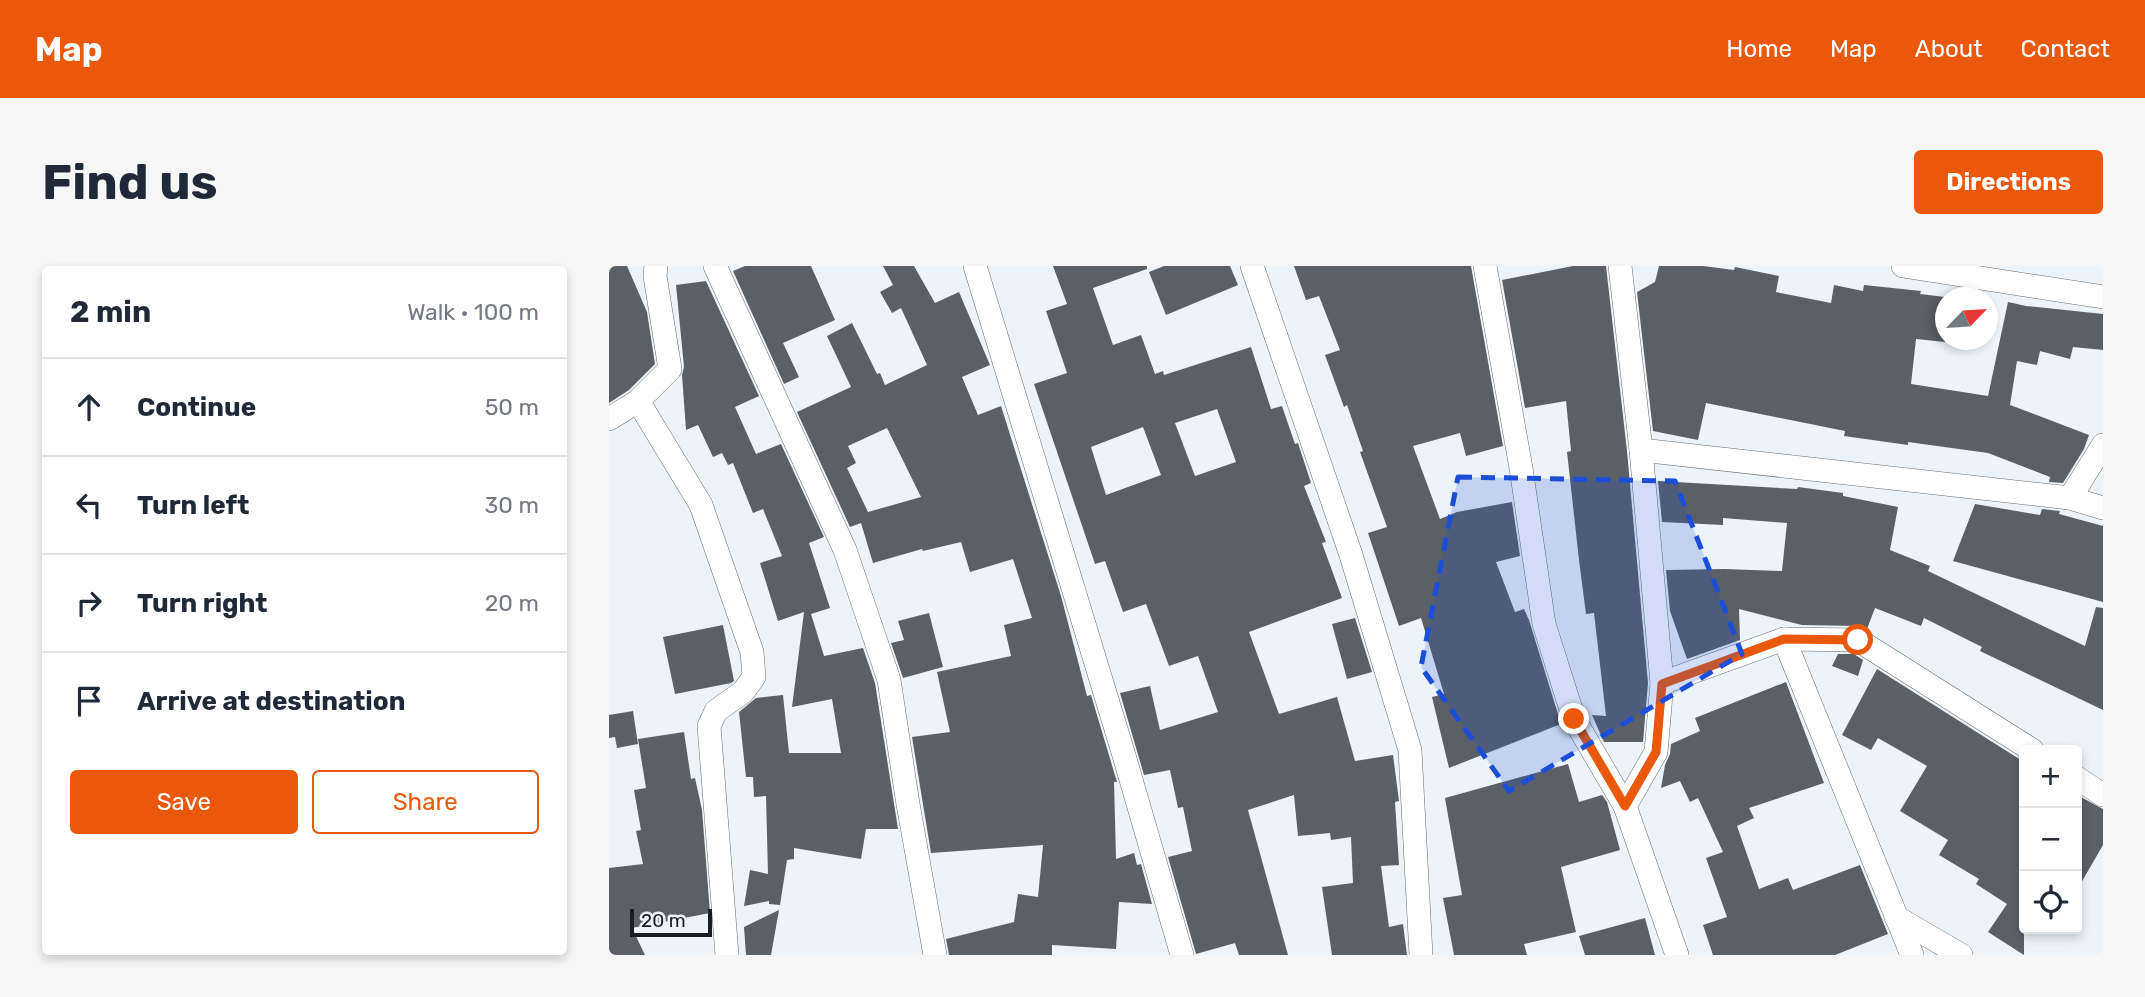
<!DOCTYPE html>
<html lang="en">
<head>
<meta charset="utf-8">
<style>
  :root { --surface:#fff; --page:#f6f6f7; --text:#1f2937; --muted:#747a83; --line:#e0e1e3; --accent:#ea580c }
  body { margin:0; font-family:Rubik,sans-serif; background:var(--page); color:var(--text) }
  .controls { position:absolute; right:21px; bottom:21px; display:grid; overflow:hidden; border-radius:7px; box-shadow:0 4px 10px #0003 }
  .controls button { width:63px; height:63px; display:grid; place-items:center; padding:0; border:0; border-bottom:2px solid var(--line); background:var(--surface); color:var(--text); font:35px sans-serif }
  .compass { position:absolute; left:1326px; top:21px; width:63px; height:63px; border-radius:50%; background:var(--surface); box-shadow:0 4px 10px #0003; rotate:65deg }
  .scale { position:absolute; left:21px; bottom:18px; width:82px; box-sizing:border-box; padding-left:7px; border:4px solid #1b1e20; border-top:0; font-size:19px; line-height:24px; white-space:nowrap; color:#1b1e20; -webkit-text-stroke:5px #ecf4f9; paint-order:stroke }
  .stop { position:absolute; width:21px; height:21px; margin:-16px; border:5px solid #ea580c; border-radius:50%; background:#fff }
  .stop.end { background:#ea580c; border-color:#fff; box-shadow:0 2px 7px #0008 }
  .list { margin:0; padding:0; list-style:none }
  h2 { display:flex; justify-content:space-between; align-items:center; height:91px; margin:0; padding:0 28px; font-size:30px }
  h2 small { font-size:23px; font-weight:400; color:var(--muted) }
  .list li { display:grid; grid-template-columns:46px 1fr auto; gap:21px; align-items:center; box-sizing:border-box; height:98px; padding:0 28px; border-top:2px solid var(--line) }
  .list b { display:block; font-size:26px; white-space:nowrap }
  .list em { font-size:23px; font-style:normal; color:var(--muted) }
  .actions { display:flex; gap:14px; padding:21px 28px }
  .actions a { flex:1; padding:16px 0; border:2px solid var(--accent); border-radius:7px; text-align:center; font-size:24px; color:var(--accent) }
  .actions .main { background:var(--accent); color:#fff }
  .icon { flex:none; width:38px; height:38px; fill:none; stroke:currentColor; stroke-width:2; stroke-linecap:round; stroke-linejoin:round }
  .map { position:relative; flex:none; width:1494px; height:689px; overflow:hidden; border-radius:7px }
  header { display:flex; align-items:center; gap:42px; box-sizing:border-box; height:98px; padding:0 35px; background:var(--accent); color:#fff }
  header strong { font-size:33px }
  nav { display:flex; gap:38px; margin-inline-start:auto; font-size:24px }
  .intro { display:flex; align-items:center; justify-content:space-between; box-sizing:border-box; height:168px; padding:0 42px }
  h1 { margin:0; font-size:49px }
  .button { padding:18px 32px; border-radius:7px; background:var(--accent); color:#fff; font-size:24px; font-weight:700 }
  main { display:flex; gap:42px; padding:0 42px }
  aside { flex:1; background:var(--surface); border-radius:7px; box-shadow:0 4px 10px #0003 }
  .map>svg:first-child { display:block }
</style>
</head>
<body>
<header>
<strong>Map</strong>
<nav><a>Home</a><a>Map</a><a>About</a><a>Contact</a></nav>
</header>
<div class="intro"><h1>Find us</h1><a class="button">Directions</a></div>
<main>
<aside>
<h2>2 min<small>Walk · 100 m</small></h2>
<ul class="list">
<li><svg class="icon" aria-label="ahead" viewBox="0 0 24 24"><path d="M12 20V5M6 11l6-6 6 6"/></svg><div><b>Continue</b></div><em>50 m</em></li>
<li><svg class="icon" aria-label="left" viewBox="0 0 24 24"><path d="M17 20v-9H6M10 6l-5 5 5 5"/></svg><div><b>Turn left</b></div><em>30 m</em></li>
<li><svg class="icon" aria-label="right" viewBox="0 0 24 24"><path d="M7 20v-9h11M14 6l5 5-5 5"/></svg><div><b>Turn right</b></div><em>20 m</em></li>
<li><svg class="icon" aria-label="arrive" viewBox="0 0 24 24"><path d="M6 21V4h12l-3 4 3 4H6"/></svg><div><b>Arrive at destination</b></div></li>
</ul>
<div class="actions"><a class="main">Save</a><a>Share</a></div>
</aside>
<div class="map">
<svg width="1494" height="689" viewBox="0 0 1494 689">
  <rect width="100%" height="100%" fill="#ecf4f9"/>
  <!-- building -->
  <g fill="#5b6066" fill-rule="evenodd">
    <path d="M0,0H18L38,46L46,98L20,124L0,137Z"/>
    <path d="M136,0H202L226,54L174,77L190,111L175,118L124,5Z"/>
    <path d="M274,0H305L326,37L350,26L381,99L353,111L369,149L392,140L452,330L478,430L482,429L508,516H505L507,593L525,587L528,599L532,598L543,638L510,636L507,683L443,679V689H340L337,673L405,656L409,628L429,631L434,579L322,587L303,471L341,466L328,406L402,390L395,359L423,352L404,293L361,306L352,276L314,285L313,283L264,297L252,257L241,261L188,146L242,121L218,70L243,57L268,108L271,107L276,119L318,99L292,42L283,47L271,26L284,19ZM278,162L312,231L259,246L238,202L247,197L239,180Z"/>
    <path d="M444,0H538V3L484,22L504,79L532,69L546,108L554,105L555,109L642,81L662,143L673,140L686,178L689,177L702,217L695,220L717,276L713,277L733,332L640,366L670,448L728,431L746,495L784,489L790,535L786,536L790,599L772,600L780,661L794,658L798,689H723L713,621L744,617L742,571L722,574L721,567L689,570L685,529L639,544L679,689H630L626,677L587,688L559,591L583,585L574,541L569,542L561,504L535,509L511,427L541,420L551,464L609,446L589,390L560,400L537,338L514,346L496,295L486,298L425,118L458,107L437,45L458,38ZM608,143L627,196L586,210L566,157ZM534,161L552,209L497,229L482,181Z"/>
    <path d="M555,0H621L629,19L557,49L540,6Z"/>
    <path d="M685,0H862L894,180L857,190L851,167L804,180L831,253L848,246L903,236L911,290L887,296L906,346L915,343L920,354L952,458L840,502L823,431L835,428L812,352L790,360L759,267L778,261L751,186L754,185L738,139L735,141L716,89L731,84L710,30L697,34Z"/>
    <path d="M964,0H997L1018,185L1039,417L1034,476H995L983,449L997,450L985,347L977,348L970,294L958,186L962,185L957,135L916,142L893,14Z"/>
    <path d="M1050,0H1094L1125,4L1126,1L1170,10L1167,26L1222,37L1225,19L1254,25L1255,19L1312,25L1311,28L1336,31V76L1307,73L1302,118L1379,130L1399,36L1417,40L1494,48V84L1464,81L1461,93L1431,85L1428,99L1408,95L1401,139L1480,169L1475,183L1454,217L1440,216L1441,211L1379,187L1299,176V179L1235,170L1236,165L1097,137L1089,174L1044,165L1028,26L1046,16Z"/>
    <path d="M97,15L150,130L126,141L147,188L172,178L215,271L200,277L221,342L202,348L215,390L254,382L266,417L289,563H257L252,593L185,582V593L178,594L171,639L160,638V635L135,640L141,604L159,608L157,530L145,531L144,511H137L130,446L147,432L174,429L180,487H232L223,433L183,441L195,346L169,355L151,297L173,290L154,243L144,247L124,197L119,199L113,187L104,191L89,159L77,164L73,109L75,101L67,19Z"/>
    <path d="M1049,215L1188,223L1189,221L1234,227V230L1289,241L1281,284L1321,300L1319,305L1476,380L1487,341L1494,342V444L1371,385L1373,381L1315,352L1312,360L1266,342L1258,363L1249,360L1193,359L1130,343L1131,374L1078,393L1061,345L1057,304L1115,303L1173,305L1178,257L1114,252V259L1053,256Z"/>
    <path d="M1366,238L1431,249L1433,243L1451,245L1450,248L1494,260V336L1344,295Z"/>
    <path d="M320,347L334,401L294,412L282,377L295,374L289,355Z"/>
    <path d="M746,352L763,406L738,413L723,358Z"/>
    <path d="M114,359L125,415L122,417L66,428L54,371Z"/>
    <path d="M1229,388H1245L1254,394L1249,410L1223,400Z"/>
    <path d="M1268,403L1415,496V689L1379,666L1398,638L1367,618L1370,613L1330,589L1339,574L1291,545L1318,500L1269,472L1262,484L1233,469Z"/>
    <path d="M1177,416L1215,517L1140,542L1145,552L1128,560L1150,623L1179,612L1184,624L1251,599L1279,668L1226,689H1104L1094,659L1118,651L1097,592L1114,586L1089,532L1081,536L1071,515L1052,522L1056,499L1061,488L1062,478L1091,465L1086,452Z"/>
    <path d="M24,445L29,478L8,482L6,471L0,472V449Z"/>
    <path d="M75,466L82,513L86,512L93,544L101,647L23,662L36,689H0V602L34,598L27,565L32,564L25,524L37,522L29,473Z"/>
    <path d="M959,498L970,536L993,529L998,536L1011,584L952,601L967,666L915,678L918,689H845L834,632L853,629L836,532Z"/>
    <path d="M1468,529L1494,543V579L1468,624Z"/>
    <path d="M170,644L162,689H137L135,661Z"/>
    <path d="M1036,652L1046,689H976L970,670Z"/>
  </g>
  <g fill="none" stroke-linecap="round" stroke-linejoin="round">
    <defs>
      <g id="minor">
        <path d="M106,0L236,284L280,414L299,538L326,689"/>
        <path d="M366,0L514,486L573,689"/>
        <path d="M643,0L742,289L801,484L812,689"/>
        <path d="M876,0L912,202L935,358L965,453L1016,540L1068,689"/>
        <path d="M1011,0L1032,184L1053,417L1047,486L1016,540"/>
        <path d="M1294,0L1494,31"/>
        <path d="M29,135L92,239L143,386L145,411L134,426L107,445L100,460L118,689"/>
        <path d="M0,153L29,135L61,103L46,10L47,0"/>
        <path d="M1032,184L1461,232L1494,242"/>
        <path d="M1461,232L1494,179"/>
        <path d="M1175,373L1303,689"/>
        <path d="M1053,417L1175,373L1249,374L1423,484"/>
        <path d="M1468,512L1494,529"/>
        <path d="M1287,651L1352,689"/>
      </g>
    </defs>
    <!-- minor casing -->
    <use href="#minor" stroke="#666d71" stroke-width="24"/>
    <!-- minor -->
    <use href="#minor" stroke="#fff" stroke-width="23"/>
  </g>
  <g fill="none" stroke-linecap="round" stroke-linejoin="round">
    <!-- route -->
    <path stroke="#ea580c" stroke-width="9" d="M965,453L1016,540L1047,486L1053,418L1175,373L1249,374"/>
  </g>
  <!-- marked area -->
  <path fill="#1d4ed8" fill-opacity="0.2" stroke="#1d4ed8" stroke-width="5" stroke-dasharray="14 9" stroke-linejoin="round" d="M849,211L1066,215L1133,388L900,525L812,401Z"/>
</svg>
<div class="controls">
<button>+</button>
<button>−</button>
<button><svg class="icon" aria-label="locate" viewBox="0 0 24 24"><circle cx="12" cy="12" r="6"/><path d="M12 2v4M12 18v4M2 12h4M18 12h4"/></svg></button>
</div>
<svg class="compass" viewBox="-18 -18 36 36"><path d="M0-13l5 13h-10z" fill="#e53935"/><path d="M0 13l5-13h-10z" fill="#747a83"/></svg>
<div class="scale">20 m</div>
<div class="stop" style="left:1249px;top:374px"></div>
<div class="stop end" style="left:965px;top:453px"></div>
</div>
</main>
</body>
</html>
